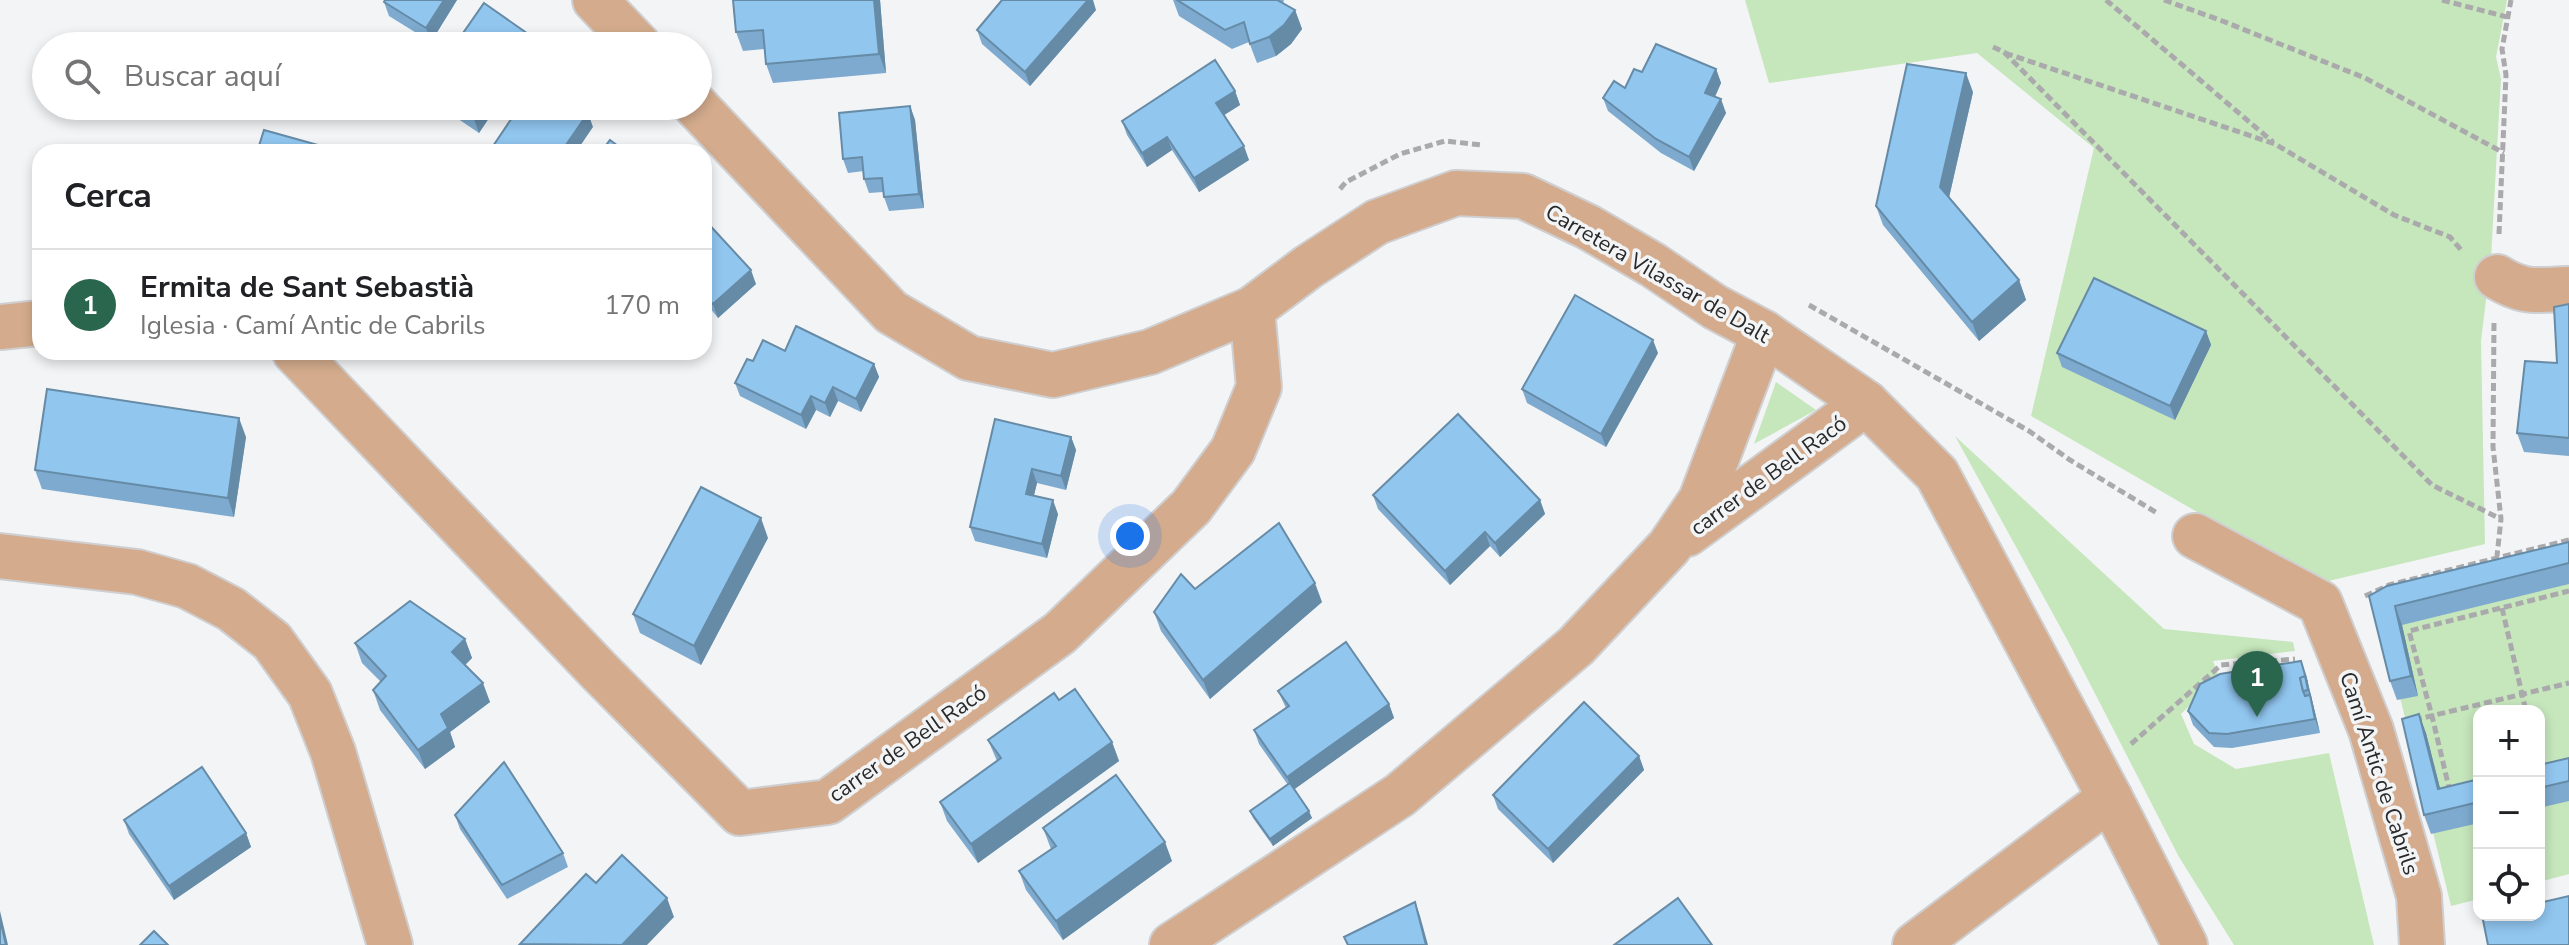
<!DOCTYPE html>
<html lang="es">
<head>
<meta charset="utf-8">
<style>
  :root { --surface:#fff; --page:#f6f6f6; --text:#202124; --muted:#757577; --line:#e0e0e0; --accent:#2a654e }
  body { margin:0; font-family:"Nunito Sans",sans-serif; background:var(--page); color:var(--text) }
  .controls { position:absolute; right:24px; bottom:24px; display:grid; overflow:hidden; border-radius:16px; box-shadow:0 4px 12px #0003 }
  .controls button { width:72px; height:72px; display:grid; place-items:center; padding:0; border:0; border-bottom:2px solid var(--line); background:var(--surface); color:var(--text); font:40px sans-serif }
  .you { position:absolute; left:1130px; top:536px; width:28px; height:28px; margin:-20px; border:6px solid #fff; border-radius:50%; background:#1a73e8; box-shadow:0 0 0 12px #1a73e833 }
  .badge { display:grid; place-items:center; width:52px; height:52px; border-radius:50%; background:var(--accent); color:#fff; font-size:26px; font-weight:700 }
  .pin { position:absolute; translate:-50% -66px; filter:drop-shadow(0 2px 4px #0008) }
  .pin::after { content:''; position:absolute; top:42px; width:28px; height:24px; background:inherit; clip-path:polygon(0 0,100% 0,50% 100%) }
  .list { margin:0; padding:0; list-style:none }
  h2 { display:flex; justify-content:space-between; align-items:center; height:104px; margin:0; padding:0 32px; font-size:34px }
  h2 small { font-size:26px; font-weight:400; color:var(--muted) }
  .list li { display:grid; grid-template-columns:52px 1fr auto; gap:24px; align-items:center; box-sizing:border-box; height:112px; padding:0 32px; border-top:2px solid var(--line) }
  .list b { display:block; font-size:30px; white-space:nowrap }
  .list p { margin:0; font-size:26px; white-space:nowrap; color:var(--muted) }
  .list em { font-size:26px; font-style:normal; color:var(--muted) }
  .icon { flex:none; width:44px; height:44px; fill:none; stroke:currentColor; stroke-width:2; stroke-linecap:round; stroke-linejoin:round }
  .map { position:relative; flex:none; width:2569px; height:945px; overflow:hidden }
  .search { position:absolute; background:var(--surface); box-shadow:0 4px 12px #0003; left:32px; top:32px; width:680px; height:88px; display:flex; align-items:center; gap:20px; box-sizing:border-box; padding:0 28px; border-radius:44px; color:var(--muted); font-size:30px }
  .panel { position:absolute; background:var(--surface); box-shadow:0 4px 12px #0003; left:32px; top:144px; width:680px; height:216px; border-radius:24px }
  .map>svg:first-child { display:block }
</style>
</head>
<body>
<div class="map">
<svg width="2569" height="945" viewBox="0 0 2569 945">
  <rect width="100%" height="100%" fill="#f3f4f6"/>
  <!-- green -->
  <g fill="#c6e6bc">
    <path d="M1745,0H2507L2496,57L2501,79L2497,149L2491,259L2481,341L2485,544L2320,583L2031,416L2094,148L1977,53L1769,83Z"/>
    <path d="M1776,382L1816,410L1754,444Z"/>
    <path d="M1955,436L2164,629L2293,642L2295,651L2213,661L2219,677L2181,714L2194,744L2236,769L2329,753L2374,945H2234L2179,857L2069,643Z"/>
    <path d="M2569,552V874L2539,882V711H2479V899L2451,906L2376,599Z"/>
  </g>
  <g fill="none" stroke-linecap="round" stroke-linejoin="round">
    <defs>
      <g id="minor">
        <path d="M2497,277C2525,294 2535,290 2567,289"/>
        <path d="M0,327L40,323"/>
        <path d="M295,352L599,671L740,813L828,802L1060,633L1191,507L1233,450L1259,387L1252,309"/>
        <path d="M1687,534L1866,403"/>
        <path d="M2195,536L2320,603L2371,730L2419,896L2422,945"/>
        <path d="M0,556L137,572L187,586L231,609L272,641L310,694L333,752L390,945"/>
        <path d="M1172,945L1400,795L1576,646L1669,547L1701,500L1764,333"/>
        <path d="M1915,945L2110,798"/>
      </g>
      <g id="tertiary">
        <path d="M595,0L639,46"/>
        <path d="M696,106L891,312L969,358L1053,375L1150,352L1252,309L1308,267L1377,222L1456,193L1523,196L1588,227L1653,265L1715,307L1764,333L1866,403L1937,474L2110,798L2185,945"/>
      </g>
    </defs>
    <!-- minor casing -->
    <use href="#minor" stroke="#cfcfd1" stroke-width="48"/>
    <!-- tertiary casing -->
    <use href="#tertiary" stroke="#cfcfd1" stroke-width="48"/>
    <!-- path -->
    <g stroke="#aaaaac" stroke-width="5" stroke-dasharray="8 4" stroke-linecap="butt">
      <path d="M2106,0L2273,142"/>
      <path d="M2164,0L2220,20L2365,78L2504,153"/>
      <path d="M2442,0L2507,17"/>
      <path d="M1993,47L2004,52L2432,485L2501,519"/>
      <path d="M2005,53L2275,144L2394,215L2450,237L2462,251"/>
      <path d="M1340,189L1346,182L1400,154L1445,141L1482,145"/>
      <path d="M2499,234L2506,75L2502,49L2511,0"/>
      <path d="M1809,305L2029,431L2070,460L2157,513"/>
      <path d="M2494,323L2493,447L2501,519L2497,556"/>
      <path d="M2365,596L2389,585L2569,540"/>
      <path d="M2502,608L2526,711"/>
      <path d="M2414,720L2569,683"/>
      <path d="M2131,744L2221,665L2295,659"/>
      <path d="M2450,792L2432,716L2409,631L2569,591"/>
    </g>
    <!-- minor -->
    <use href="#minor" stroke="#d4ac8d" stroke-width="44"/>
    <!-- tertiary -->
    <use href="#tertiary" stroke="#d4ac8d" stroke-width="44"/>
  </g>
  <!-- wall -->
  <g fill="#7daace">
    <path d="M385,0H457L431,42L389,16L384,2Z"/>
    <path d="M880,0L886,73L773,83L766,64L765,49L743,51L736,32Z"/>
    <path d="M1173,0H1284L1283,3L1295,10L1302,29L1291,44L1276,56L1257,63L1249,42L1232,49L1179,16Z"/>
    <path d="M1096,10L1030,86L982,44L977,30Z"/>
    <path d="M1716,69L1721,83L1715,97L1726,113L1694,171L1661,153L1608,111L1603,98L1625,88L1642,72Z"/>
    <path d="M1235,91L1240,105L1224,115L1249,160L1199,192L1172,150L1147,167L1127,135L1122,121Z"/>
    <path d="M1973,92L1949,198L2019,280L2026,300L1979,341L1883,225L1876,206Z"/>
    <path d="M439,106H497L479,133Z"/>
    <path d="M910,106L915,120L924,208L889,211L884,197L883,192L869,193L864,179V171L848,173L843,159Z"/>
    <path d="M704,219L756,284L718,318L710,308L704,313Z"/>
    <path d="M2569,304V456L2524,452L2517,433L2557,363Z"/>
    <path d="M2206,331L2211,345L2175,420L2062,367L2057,353Z"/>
    <path d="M785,351L874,364L879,377L861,412L838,401L830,417L816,410L806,429L740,396L735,383L753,361Z"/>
    <path d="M1658,353L1606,447L1527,403L1522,389Z"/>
    <path d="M995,419L1071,437L1076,450L1066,490L1037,483L1034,495L1058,514L1047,558L975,541L970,527Z"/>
    <path d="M246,437L234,517L42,489L35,470Z"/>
    <path d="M1373,495L1540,500L1545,514L1500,557L1490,546L1450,585L1378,509Z"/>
    <path d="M768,538L701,665L640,633L633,614Z"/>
    <path d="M2569,542V584L2402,625L2418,696L2397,700L2390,681L2369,596Z"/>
    <path d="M1195,589L1322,602L1210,699L1161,631L1154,612Z"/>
    <path d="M465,639L472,658L465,665L490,702L450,732L455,747L425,769L380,710L373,690L381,682L362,663L355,643Z"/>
    <path d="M2306,675L2320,733L2232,748L2214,747L2193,725L2188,711Z"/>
    <path d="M1278,691L1389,704L1394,718L1294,789L1312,818L1273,846L1253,818L1250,811L1288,785L1259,744L1254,730L1286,708Z"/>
    <path d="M1059,700L1112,742L1119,761L978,863L947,821L940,802L997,761L988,740Z"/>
    <path d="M2426,733L2440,788L2479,779V823L2431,834L2424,815Z"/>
    <path d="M1639,756L1644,770L1553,863L1498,809L1493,795Z"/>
    <path d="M2569,758V801L2539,808V765Z"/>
    <path d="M455,815L563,853L568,867L507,899L460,829Z"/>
    <path d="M124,820L246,833L251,847L174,900L129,834Z"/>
    <path d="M1043,828L1172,861L1063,940L1026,890L1019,871L1051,849Z"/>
  </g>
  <!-- shaded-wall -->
  <g fill="#668ba7">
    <path d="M444,0H457L431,42L426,28Z"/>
    <path d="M874,0H880L886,73L879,54Z"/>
    <path d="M1088,0H1093L1096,10L1030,86L1025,72Z"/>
    <path d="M1295,10L1302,29L1291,44L1276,56L1269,37Z"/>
    <path d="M531,36L535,46H524Z"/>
    <path d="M1716,69L1721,83L1710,107L1705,93Z"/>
    <path d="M1966,73L1973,92L1947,206L1940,187Z"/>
    <path d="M1235,91L1240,105L1221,117L1216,103Z"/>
    <path d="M1721,99L1726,113L1694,171L1689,157Z"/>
    <path d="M483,106H497L479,133L474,119Z"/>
    <path d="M910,106L915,120L924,208L919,194Z"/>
    <path d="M588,113L593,127L576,152H561Z"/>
    <path d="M1167,137L1172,150L1147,167L1142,153Z"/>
    <path d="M1244,146L1249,160L1199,192L1194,178Z"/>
    <path d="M751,270L756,284L718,318L713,304Z"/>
    <path d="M2019,280L2026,300L1979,341L1972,322Z"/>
    <path d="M704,295L710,308L704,313Z"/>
    <path d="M2206,331L2211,345L2175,420L2170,406Z"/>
    <path d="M1653,340L1658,353L1606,447L1601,434Z"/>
    <path d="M874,364L879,377L861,412L856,399Z"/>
    <path d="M833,387L838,401L830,417L825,403Z"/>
    <path d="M811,396L816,410L806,429L801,415Z"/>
    <path d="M239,418L246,437L234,517L228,498Z"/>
    <path d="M1071,437L1076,450L1066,490L1061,476Z"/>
    <path d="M1032,469L1037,483L1031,507L1026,494Z"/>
    <path d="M1053,500L1058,514L1047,558L1042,544Z"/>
    <path d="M1540,500L1545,514L1500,557L1495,543Z"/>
    <path d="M761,518L768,538L701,665L694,646Z"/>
    <path d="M1485,532L1490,546L1450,585L1445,571Z"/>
    <path d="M1315,583L1322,602L1210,699L1203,680Z"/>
    <path d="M2395,606L2402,625L2418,696L2411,676Z"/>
    <path d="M465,639L472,658L459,671L452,652Z"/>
    <path d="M2301,661L2306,675L2320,733L2315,719Z"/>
    <path d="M483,683L490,702L450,732L455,747L425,769L418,750L441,714Z"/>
    <path d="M1389,704L1394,718L1292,791L1287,777Z"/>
    <path d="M2419,714L2426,733L2445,808L2438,789Z"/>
    <path d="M1112,742L1119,761L978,863L971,844Z"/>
    <path d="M1639,756L1644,770L1553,863L1548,849Z"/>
    <path d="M1309,811L1312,818L1273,846L1270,839Z"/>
    <path d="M246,833L251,847L174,900L169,886Z"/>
    <path d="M1165,842L1172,861L1063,940L1056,921Z"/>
    <path d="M667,898L674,917L647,945H622Z"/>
    <path d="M1415,902L1420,916L1428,945H1426Z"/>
    <path d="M0,911L8,945H6L0,919Z"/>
  </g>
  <!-- building -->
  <g fill="#91c6ef" stroke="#668ba7" stroke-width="2">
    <path d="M385,0H444L426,28L384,2Z"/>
    <path d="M733,0H874L879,54L766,64L763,30L736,32Z"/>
    <path d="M1002,0H1088L1025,72L977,30Z"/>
    <path d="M1177,0H1277L1295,10L1284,25L1269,37L1250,44L1244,22L1225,30Z"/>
    <path d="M484,3L531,36L524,46H454Z"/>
    <path d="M1656,44L1716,69L1705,93L1721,99L1689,157L1656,139L1603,98L1614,81L1625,88L1634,69L1642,72Z"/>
    <path d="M1215,60L1235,91L1216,103L1244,146L1194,178L1167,137L1142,153L1122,121Z"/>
    <path d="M1907,64L1966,73L1940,187L2019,280L1972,322L1876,206Z"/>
    <path d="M454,106H483L474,119Z"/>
    <path d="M520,106H577L588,113L561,152H489Z"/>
    <path d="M910,106L919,194L884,197L882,178L864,179L862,157L843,159L839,113Z"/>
    <path d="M264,130L343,152H257Z"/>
    <path d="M610,140L626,152H601Z"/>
    <path d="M704,219L751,270L713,304L704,295Z"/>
    <path d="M2094,278L2206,331L2170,406L2057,353Z"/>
    <path d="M1575,295L1653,340L1601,434L1522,389Z"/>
    <path d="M2569,304V438L2517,433L2525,361L2557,363L2554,307Z"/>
    <path d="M796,326L874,364L856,399L833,387L825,403L811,396L801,415L735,383L747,359L753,361L763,340L785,351Z"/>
    <path d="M47,389L239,418L228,498L35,470Z"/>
    <path d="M1458,414L1540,500L1495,543L1485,532L1445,571L1373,495Z"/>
    <path d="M995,419L1071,437L1061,476L1032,469L1026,494L1053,500L1042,544L970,527Z"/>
    <path d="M701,487L761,518L694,646L633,614Z"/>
    <path d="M1279,523L1315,583L1203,680L1154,612L1181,574L1195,589Z"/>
    <path d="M2569,542V563L2395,606L2411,676L2390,681L2369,596L2387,586Z"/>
    <path d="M410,601L465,639L452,652L483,683L441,714L448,728L418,750L373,690L386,676L355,643Z"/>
    <path d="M1346,642L1389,704L1287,777L1254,730L1289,706L1278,691Z"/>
    <path d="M2301,661L2307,682L2305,676L2300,678L2303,691L2305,696L2310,695L2315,719L2227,734L2209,733L2188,711L2200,684L2220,674Z"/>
    <path d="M2305,676L2308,690L2303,691L2300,678Z"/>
    <path d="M1075,689L1112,742L971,844L940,802L1001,758L988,740L1054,693L1059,700Z"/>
    <path d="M1584,702L1639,756L1548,849L1493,795Z"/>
    <path d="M2419,714L2438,789L2479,779V802L2424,815L2402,719Z"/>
    <path d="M2569,758V781L2539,788V765Z"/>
    <path d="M504,762L563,853L502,885L455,815Z"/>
    <path d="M202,767L246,833L169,886L124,820Z"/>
    <path d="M1116,775L1165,842L1056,921L1019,871L1056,846L1043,828Z"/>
    <path d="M1290,783L1309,811L1270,839L1250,811Z"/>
    <path d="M622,855L667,898L622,945L520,944L586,874L596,883Z"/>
    <path d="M2569,896V945H2488L2482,915H2539V903Z"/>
    <path d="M1678,898L1712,945H1614Z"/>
    <path d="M1415,902L1426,945H1348L1344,937Z"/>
    <path d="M0,919L6,945H0Z"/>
    <path d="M154,931L168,945H140Z"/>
  </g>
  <g text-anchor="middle" stroke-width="7" stroke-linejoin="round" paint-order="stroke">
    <!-- street labels -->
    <g font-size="22" fill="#29292a" stroke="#f3f4f6">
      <text transform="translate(1658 273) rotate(30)" y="8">Carretera Vilassar de Dalt</text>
      <text transform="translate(1768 475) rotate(-36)" y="8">carrer de Bell Racó</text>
      <text transform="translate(907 743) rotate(-35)" y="8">carrer de Bell Racó</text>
      <text transform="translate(2380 773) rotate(72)" y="8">Camí Antic de Cabrils</text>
    </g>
  </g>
</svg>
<div class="controls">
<button>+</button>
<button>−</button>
<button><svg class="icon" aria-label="locate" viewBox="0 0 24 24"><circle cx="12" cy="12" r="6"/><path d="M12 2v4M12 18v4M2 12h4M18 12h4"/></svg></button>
</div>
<div class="you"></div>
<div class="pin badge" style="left:2257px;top:717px">1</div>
<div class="search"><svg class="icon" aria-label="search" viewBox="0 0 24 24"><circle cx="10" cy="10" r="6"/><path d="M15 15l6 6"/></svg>Buscar aquí</div>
<section class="panel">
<h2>Cerca<small></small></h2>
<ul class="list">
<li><span class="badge">1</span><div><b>Ermita de Sant Sebastià</b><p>Iglesia · Camí Antic de Cabrils</p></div><em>170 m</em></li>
</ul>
</section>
</div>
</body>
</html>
